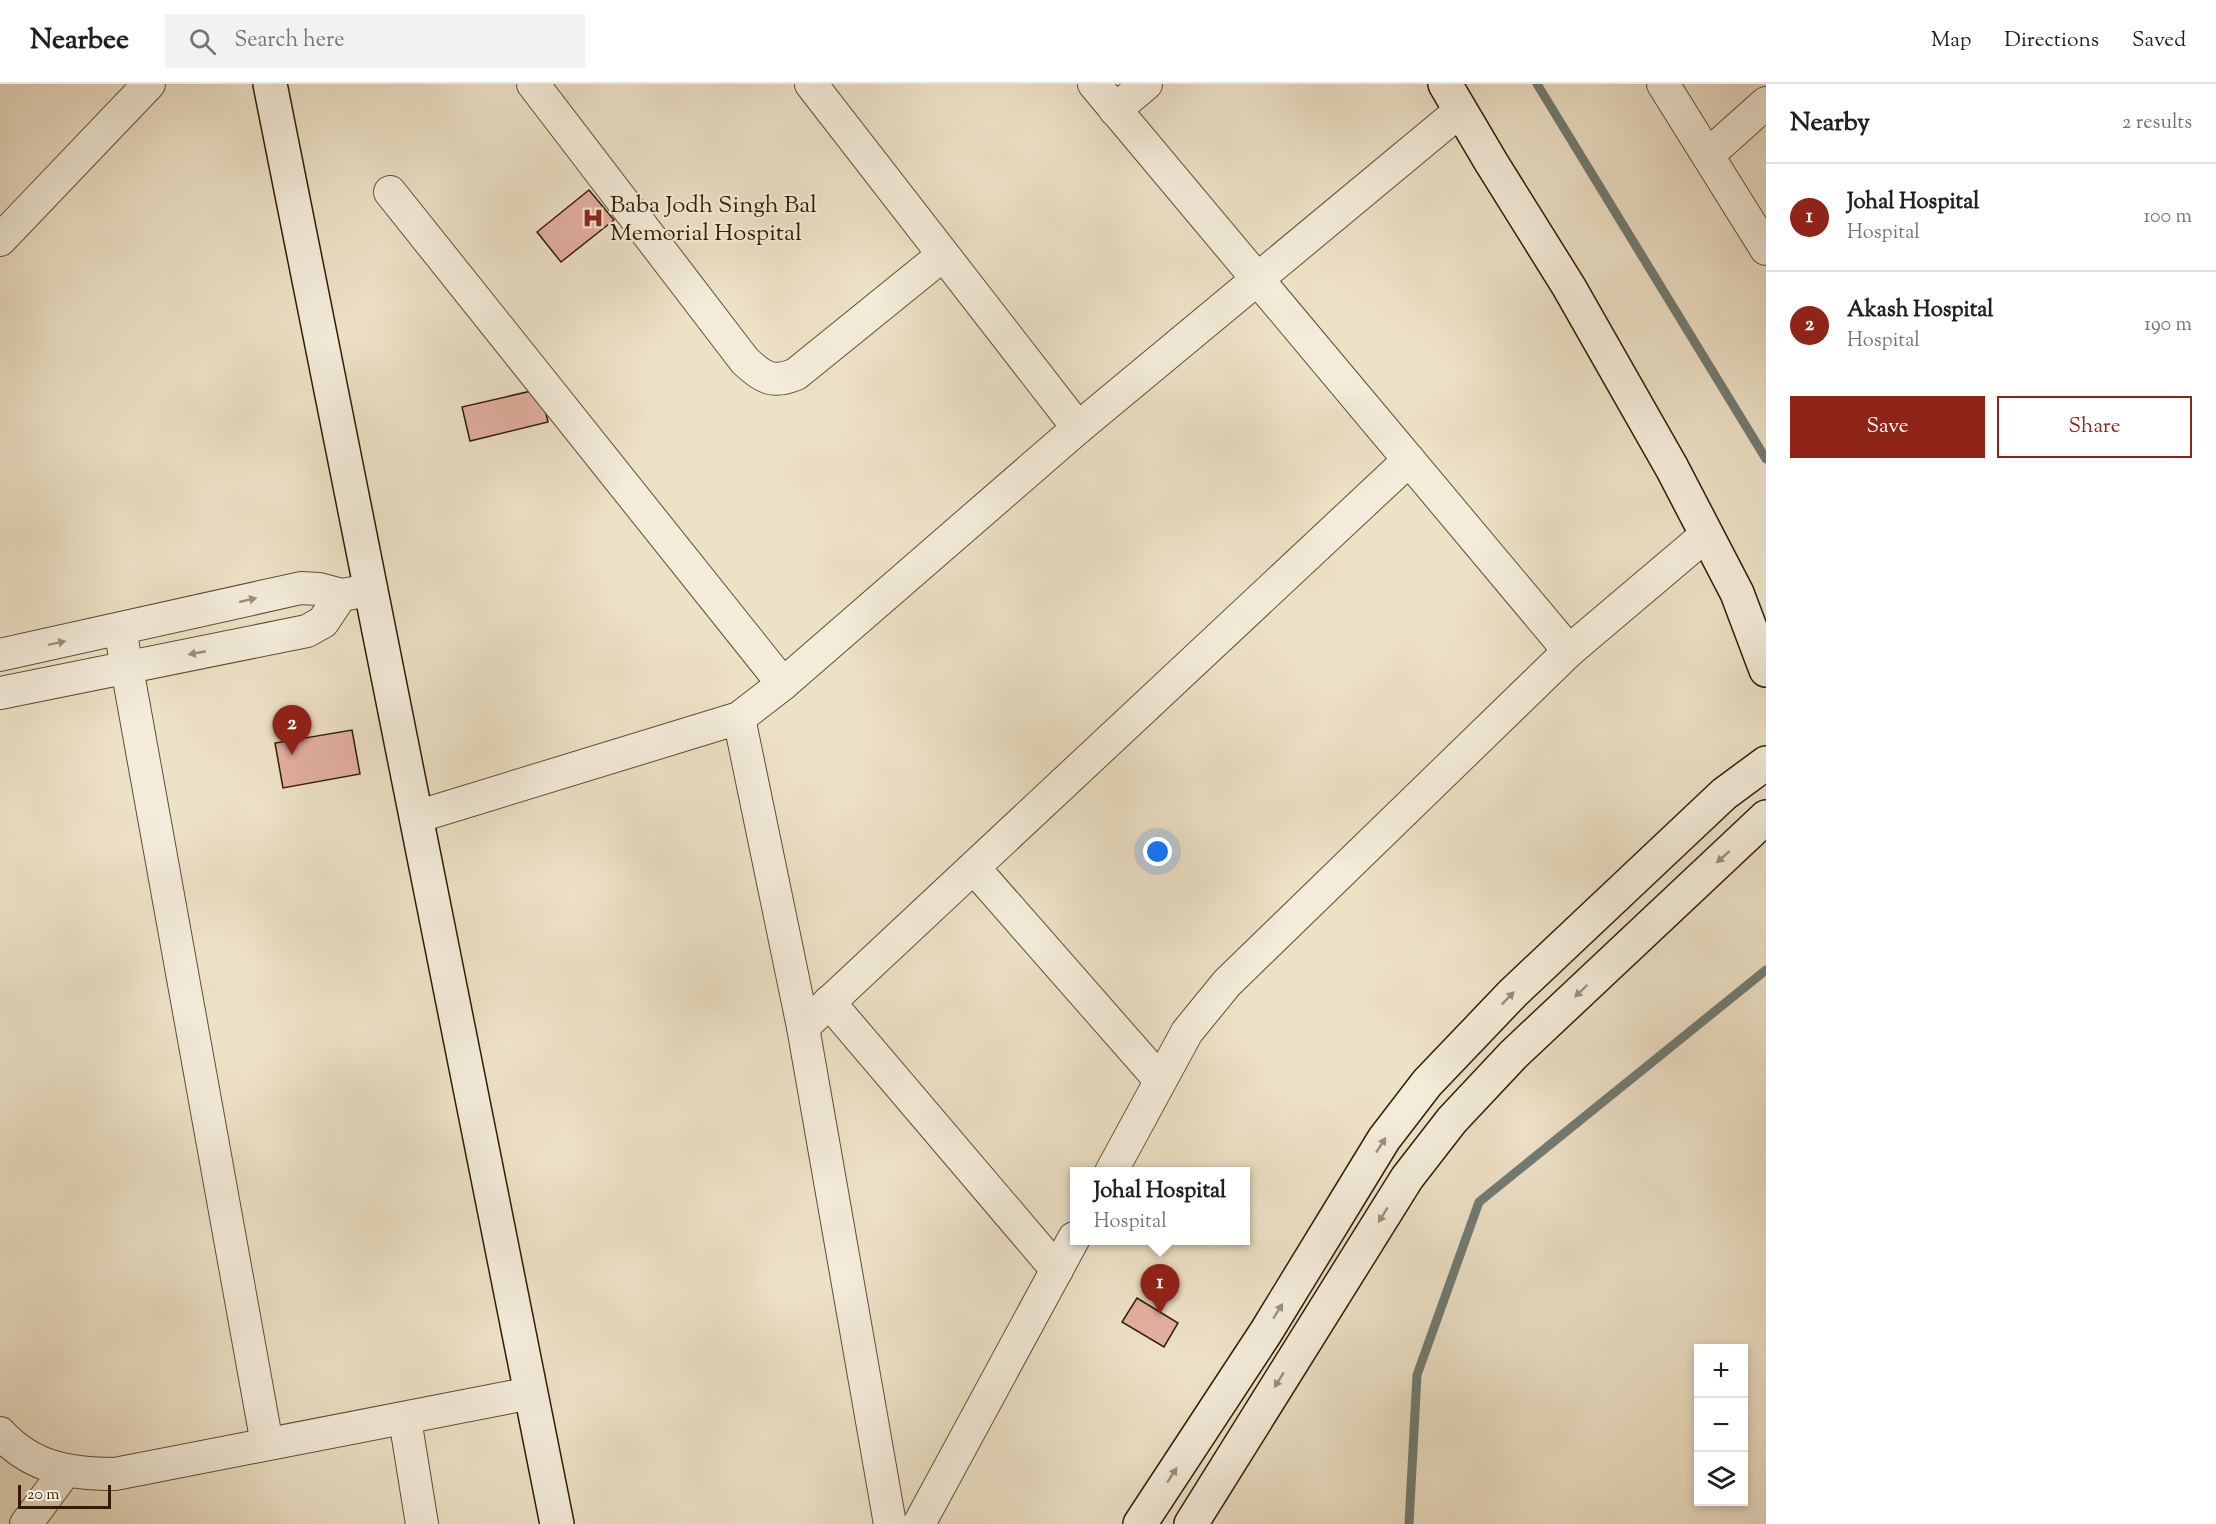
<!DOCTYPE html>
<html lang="en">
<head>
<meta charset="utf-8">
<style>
  :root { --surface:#fff; --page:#f2f2f2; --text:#202124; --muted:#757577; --line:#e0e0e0; --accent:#8f2418 }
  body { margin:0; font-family:"Sorts Mill Goudy",serif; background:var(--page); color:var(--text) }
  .controls { position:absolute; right:18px; bottom:18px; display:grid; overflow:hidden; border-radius:0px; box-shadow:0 3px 9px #0003 }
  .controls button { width:54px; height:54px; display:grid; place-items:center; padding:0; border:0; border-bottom:2px solid var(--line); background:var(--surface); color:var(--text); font:30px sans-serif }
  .scale { position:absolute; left:18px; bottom:15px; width:93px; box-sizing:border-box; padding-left:6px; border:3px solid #321c03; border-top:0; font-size:16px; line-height:21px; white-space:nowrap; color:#321c03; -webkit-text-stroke:4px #f3ecda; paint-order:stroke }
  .you { position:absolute; left:1158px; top:768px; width:21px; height:21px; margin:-15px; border:4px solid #fff; border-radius:50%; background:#1a73e8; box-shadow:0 0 0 9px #1a73e833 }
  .badge { display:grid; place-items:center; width:39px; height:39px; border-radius:50%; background:var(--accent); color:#fff; font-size:20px; font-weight:700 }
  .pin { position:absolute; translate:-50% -50px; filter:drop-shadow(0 2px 3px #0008) }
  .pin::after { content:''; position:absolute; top:32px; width:21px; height:18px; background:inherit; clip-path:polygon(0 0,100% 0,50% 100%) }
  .popup { position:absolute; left:1070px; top:1083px; width:180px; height:78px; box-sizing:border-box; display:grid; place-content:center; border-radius:0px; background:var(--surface); filter:drop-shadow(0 2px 4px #0005); font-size:20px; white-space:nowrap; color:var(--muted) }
  .popup b { font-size:22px; color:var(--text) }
  .popup::after { content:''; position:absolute; left:50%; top:100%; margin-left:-12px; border:12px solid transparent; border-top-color:var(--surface) }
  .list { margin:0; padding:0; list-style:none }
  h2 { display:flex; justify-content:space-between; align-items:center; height:78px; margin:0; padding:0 24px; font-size:26px }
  h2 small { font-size:20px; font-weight:400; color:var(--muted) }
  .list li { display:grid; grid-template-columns:39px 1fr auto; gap:18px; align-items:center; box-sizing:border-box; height:108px; padding:0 24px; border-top:2px solid var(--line) }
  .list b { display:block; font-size:22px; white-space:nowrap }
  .list p { margin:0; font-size:20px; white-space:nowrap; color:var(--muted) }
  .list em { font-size:20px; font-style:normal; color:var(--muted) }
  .actions { display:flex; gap:12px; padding:18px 24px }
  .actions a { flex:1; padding:14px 0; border:2px solid var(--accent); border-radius:0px; text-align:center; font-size:21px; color:var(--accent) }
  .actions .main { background:var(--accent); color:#fff }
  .icon { flex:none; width:33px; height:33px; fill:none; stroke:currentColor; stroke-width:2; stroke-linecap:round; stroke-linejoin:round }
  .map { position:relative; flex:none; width:1766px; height:1440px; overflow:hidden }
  header { display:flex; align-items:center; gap:36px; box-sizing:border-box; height:84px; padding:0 30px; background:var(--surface); border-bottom:2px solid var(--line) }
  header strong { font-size:28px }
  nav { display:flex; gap:33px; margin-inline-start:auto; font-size:21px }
  .search { width:420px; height:54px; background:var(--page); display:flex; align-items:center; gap:15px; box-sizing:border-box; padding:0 21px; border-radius:0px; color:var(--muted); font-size:22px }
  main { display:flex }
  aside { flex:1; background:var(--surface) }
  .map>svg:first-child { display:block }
</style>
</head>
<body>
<header>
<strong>Nearbee</strong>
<div class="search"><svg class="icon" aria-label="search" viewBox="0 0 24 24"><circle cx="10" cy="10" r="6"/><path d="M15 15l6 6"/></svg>Search here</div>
<nav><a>Map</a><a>Directions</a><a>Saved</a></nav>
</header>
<main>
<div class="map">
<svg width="1766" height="1440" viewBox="0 0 1766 1440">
  <rect width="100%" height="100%" fill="#ede1c6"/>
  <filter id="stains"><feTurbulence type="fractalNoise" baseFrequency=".00333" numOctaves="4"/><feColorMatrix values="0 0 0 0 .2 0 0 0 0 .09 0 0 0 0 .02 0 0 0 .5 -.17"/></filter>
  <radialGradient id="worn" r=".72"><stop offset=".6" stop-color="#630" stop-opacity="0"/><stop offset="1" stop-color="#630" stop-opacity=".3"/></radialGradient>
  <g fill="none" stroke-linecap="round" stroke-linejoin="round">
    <!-- stream -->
    <g stroke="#717c72" stroke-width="9">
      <path d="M1537,0L1766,375"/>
      <path d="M1409,1440L1417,1291L1479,1118L1766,886"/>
    </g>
  </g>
  <!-- building -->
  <g fill="#e4b0a2" stroke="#321c03" stroke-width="1.5">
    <path d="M589,106L614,136L561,178L537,148Z"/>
    <path d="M540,305L548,338L470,357L462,323Z"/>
    <path d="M352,646L360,690L283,704L275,659Z"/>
    <path d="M1137,1214L1178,1239L1164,1263L1122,1238Z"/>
  </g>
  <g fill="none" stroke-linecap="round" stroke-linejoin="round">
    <defs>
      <g id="street">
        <path d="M533,0L745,277C763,294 773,300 796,290L943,171"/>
        <path d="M811,0L1078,344"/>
        <path d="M1094,0L1569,567"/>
        <path d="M1663,0L1766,165"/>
        <path d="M1115,26L1146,0"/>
        <path d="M1708,71L1766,19"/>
        <path d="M390,108L783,600"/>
        <path d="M0,156L149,0"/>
        <path d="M120,545L267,1360"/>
        <path d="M0,571L301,504L319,505L341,511L371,506"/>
        <path d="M0,609L307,547L323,538L341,511"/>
        <path d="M739,634L803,943L890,1440"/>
        <path d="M416,733L739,634L783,600L1078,344L1460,27"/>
        <path d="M974,784L1160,996"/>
        <path d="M829,918L1057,1186"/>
        <path d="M803,943L1409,376"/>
        <path d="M1111,1088L1187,948L1227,899L1569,567L1706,451"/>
        <path d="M405,1335L422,1440"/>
        <path d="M0,1349C32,1384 70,1390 115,1390L531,1309"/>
        <path d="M26,1440L66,1386"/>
        <path d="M919,1440L1074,1154"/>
      </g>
      <g id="secondary">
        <path d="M270,0L557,1440"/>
        <path d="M1445,0L1491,78L1569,203L1672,384L1737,509L1766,586"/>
        <path d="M1140,1440L1266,1248L1384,1055L1427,999L1513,909L1724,710L1766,679"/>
        <path d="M1191,1440L1407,1094L1452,1036L1513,971L1766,733"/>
      </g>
    </defs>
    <!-- street casing -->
    <use href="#street" stroke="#614d34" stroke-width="34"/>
    <!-- secondary casing -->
    <use href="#secondary" stroke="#321c03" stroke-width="36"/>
    <!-- street -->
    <use href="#street" stroke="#f3ecda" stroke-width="32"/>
    <!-- secondary -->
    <use href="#secondary" stroke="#f3ecda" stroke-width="33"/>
  </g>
  <!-- one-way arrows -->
  <defs><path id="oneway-solid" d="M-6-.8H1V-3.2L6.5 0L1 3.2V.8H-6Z" transform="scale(1.5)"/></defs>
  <g fill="#9c8e79">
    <use href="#oneway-solid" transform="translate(248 516) rotate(-13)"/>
    <use href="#oneway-solid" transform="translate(57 559) rotate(-12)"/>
    <use href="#oneway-solid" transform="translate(197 569) rotate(169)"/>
    <use href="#oneway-solid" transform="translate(1723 773) rotate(138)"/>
    <use href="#oneway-solid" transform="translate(1581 907) rotate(136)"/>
    <use href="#oneway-solid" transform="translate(1508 914) rotate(-46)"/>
    <use href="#oneway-solid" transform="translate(1381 1061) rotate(-57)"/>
    <use href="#oneway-solid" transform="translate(1383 1131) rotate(122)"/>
    <use href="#oneway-solid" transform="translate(1278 1227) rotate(-58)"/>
    <use href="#oneway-solid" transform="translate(1279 1296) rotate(122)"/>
    <use href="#oneway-solid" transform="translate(1172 1391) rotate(-57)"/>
  </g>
  <!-- icons -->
  <defs>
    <symbol id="hospital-bare" viewBox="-9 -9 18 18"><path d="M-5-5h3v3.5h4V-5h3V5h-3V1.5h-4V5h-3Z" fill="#8f2418" stroke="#f3ecda" stroke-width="2.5" paint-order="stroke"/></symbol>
  </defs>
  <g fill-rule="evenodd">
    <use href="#hospital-bare" x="578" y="119" width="30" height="30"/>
  </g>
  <g text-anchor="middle" stroke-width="4.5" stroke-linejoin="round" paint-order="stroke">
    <!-- poi labels -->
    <g font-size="24" fill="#321c03" stroke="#f3ecda" text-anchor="start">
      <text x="610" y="128">Baba Jodh Singh Bal<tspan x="610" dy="28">Memorial Hospital</tspan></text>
    </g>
  </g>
  <rect width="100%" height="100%" filter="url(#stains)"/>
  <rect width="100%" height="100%" fill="url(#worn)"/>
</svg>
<div class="controls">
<button>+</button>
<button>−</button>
<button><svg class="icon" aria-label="layers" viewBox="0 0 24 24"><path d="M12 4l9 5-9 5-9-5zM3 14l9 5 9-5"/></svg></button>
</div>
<div class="scale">20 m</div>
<div class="you"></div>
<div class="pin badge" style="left:1160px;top:1230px">1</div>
<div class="popup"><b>Johal Hospital</b>Hospital</div>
<div class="pin badge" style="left:292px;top:671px">2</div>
</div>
<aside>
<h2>Nearby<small>2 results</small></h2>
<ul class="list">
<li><span class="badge">1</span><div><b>Johal Hospital</b><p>Hospital</p></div><em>100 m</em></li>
<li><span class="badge">2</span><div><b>Akash Hospital</b><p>Hospital</p></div><em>190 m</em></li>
</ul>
<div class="actions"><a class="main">Save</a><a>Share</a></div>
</aside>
</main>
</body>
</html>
